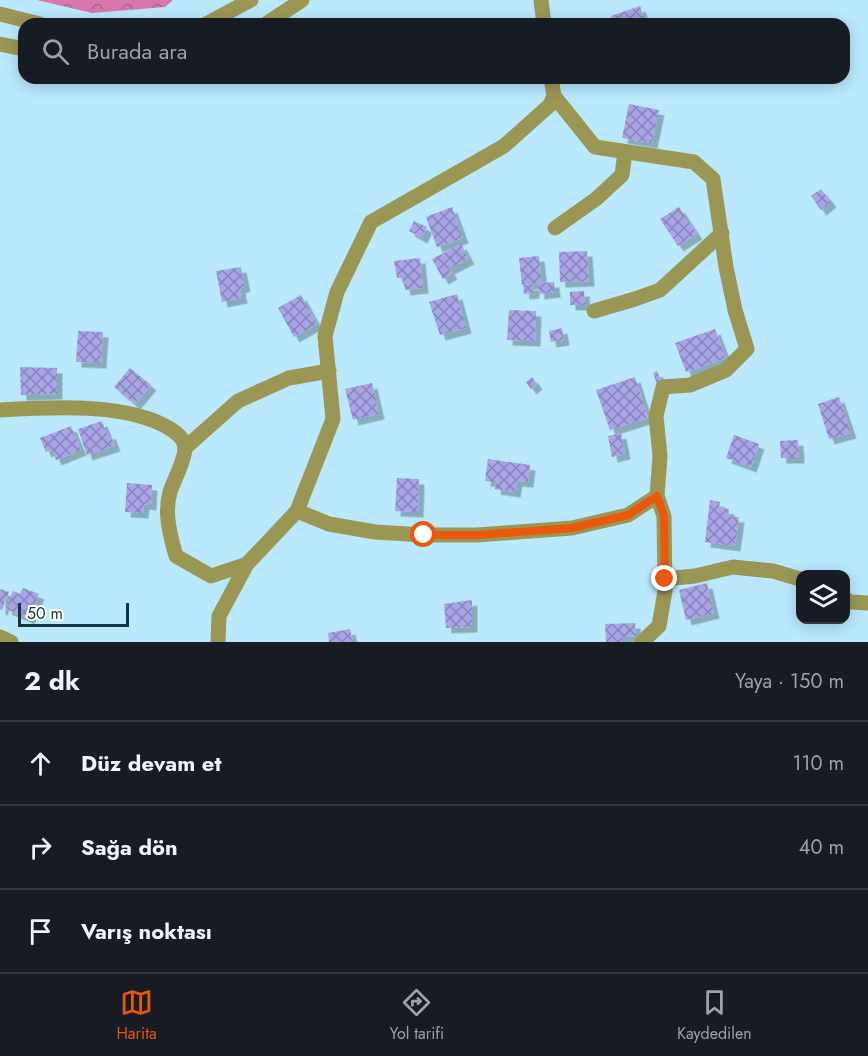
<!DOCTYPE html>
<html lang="tr">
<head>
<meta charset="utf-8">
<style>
  :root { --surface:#171b24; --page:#20242c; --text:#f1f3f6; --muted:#9ea1a6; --line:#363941; --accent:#ea580c }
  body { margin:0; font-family:Jost,sans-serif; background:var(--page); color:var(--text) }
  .controls { position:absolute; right:18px; bottom:18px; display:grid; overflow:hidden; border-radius:12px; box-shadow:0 3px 15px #0003 }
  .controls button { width:54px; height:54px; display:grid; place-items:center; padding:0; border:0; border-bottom:2px solid var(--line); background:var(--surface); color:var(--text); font:30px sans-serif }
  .scale { position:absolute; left:18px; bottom:15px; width:111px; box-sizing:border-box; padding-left:6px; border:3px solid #123643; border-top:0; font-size:16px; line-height:21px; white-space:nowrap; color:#123643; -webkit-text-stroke:4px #fff; paint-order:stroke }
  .stop { position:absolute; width:18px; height:18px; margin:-14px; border:4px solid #ea580c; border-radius:50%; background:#fff }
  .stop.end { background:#ea580c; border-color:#fff; box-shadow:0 2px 6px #0008 }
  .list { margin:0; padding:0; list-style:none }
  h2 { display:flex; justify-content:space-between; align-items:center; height:78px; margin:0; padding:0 24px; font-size:26px }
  h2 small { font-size:20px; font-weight:400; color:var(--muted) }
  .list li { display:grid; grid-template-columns:39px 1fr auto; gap:18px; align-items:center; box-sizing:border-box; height:84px; padding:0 24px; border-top:2px solid var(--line) }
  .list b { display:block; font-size:22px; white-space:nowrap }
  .list em { font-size:20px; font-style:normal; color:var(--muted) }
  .icon { flex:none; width:33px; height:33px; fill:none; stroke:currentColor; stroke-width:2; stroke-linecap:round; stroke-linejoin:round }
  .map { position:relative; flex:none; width:868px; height:642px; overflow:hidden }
  .search { position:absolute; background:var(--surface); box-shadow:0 3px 15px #0003; left:18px; right:18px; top:18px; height:66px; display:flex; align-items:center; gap:15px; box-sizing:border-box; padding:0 21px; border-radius:18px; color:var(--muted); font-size:22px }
  .sheet { height:330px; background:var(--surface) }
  nav { display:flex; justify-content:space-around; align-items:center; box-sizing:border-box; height:84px; border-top:2px solid var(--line); background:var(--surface); font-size:16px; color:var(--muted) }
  nav a { display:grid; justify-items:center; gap:3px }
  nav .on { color:var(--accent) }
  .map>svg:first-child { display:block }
</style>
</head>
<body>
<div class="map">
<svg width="868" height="642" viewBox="0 0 868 642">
  <defs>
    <pattern id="forest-crowns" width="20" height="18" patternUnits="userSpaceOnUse" patternTransform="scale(1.5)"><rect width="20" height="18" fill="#d777ad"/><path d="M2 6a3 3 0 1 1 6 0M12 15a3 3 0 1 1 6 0" fill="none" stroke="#ad628e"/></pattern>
    <pattern id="building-cross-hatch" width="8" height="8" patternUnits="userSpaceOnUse" patternTransform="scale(1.5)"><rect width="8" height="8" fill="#a8a4e6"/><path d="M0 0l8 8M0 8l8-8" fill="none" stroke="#8786bc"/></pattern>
    <filter id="shadow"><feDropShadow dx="5.5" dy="5.5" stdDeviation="0" flood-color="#0004"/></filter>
  </defs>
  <rect width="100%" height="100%" fill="#bae9fe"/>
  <!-- forest -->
  <path fill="url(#forest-crowns)" d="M37,0H173L165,7L92,13Z"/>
  <!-- building -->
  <g fill="url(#building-cross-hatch)" filter="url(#shadow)">
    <path d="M640,6L646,24H614L611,16Z"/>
    <path d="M629,104L659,110L652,143L622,138Z"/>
    <path d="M821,189L831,202L821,210L811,196Z"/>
    <path d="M452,207L463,238L437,247L426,217Z"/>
    <path d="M679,207L697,234L678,246L660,219Z"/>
    <path d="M414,221L427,227L422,238L409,231Z"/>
    <path d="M461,244L469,259L449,269L452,274L443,279L432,259Z"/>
    <path d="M587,251L589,281L560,282L559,252Z"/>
    <path d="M539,256L542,283L554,282L555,292L539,294L538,283L522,285L519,258Z"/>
    <path d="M420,258L423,288L405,290L403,278H397L394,261Z"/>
    <path d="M241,267L245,286L240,288L242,298L222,302L216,271Z"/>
    <path d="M523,285H534V293L524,294Z"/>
    <path d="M584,291L585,305H570V292Z"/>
    <path d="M457,294L466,328L440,335L429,302Z"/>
    <path d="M301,295L317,324L294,337L278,308Z"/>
    <path d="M509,310L536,311L535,341L507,340Z"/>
    <path d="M562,328L564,340L551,342L549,331Z"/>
    <path d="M715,329L726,358L686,372L675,343Z"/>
    <path d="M78,331L103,332L101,363L76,362Z"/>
    <path d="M20,367L57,368V394L21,395Z"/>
    <path d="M130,368L151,385L135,404L114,387Z"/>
    <path d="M657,371L662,382L657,384L653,373Z"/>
    <path d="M532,377L537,384L531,389L526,382Z"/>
    <path d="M635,377L648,418L610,430L596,390Z"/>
    <path d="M372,383L379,414L353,420L345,389Z"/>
    <path d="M839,397L851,433L829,439L818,404Z"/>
    <path d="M102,421L107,435L110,433L115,446L87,455L78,429Z"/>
    <path d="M71,426L81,450L56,460L52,450L46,452L40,438Z"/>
    <path d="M621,433L625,454L612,457L608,436Z"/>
    <path d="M734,435L759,444L751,467L726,458Z"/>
    <path d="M798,440L799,458H781L780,441Z"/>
    <path d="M488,459L530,465L528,482L517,481L515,492L495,489L496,482L485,481Z"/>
    <path d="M397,478L419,479L418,512L395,511Z"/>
    <path d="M127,483L152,485L151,505L144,504L143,513L125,512Z"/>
    <path d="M710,500L720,502L719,508L729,509L728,516L739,517L735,546L705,542Z"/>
    <path d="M707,583L714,613L686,620L679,590Z"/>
    <path d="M23,588L39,594L29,619L6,609L13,591L20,594Z"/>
    <path d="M0,589L9,592L2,610L0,609Z"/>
    <path d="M472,600V627L446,628L444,604Z"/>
    <path d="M635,623L636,636L622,637V642H606L605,624Z"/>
    <path d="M350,629L353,642H329L328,633Z"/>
  </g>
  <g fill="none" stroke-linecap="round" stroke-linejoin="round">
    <!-- minor -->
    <g stroke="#9a9755" stroke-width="15">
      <path d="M541,0L544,24"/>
      <path d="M0,14L40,24"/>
      <path d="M206,24L251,0"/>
      <path d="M266,24L302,0"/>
      <path d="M0,44L24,49"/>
      <path d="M554,96L595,147L694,162L713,179L726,267L735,310L747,349L726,370L690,385L663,387L656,416L660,456L657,496"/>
      <path d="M555,228L596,199L622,175L625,152"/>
      <path d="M594,311L635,299L660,290L722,233"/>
      <path d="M0,410C49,407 130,402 172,430C178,434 185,440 185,448C185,460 174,480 170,492C164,513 170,535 176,556L211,576L247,564"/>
      <path d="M185,448L238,401L289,378L329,371"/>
      <path d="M297,511L329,524L375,532L424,535H477L572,528L628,515L657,496L664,516L665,591L659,626L642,642"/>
      <path d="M665,579L695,576L733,567L773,571L800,579"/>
      <path d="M846,599L850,602L868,603"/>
      <path d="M0,637L11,642"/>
      <path d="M218,642L219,616L247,564L297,511L333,419L325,336L337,292L371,222L504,146L550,105L554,96L551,78"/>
    </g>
  </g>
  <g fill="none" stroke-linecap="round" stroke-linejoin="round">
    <!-- route -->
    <path stroke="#ea580c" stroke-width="8" d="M424,535H477L572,528L628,515L657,496L664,516L665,579"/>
  </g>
</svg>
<div class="controls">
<button><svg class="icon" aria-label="layers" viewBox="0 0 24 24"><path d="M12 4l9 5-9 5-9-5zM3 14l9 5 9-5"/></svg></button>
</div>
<div class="scale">50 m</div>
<div class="stop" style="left:424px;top:535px"></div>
<div class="stop end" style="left:665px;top:579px"></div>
<div class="search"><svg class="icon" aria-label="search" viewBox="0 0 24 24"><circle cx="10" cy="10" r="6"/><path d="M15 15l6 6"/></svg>Burada ara</div>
</div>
<section class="sheet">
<h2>2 dk<small>Yaya · 150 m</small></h2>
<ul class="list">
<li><svg class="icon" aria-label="ahead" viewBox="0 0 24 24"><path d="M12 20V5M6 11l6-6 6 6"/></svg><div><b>Düz devam et</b></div><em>110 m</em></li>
<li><svg class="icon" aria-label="right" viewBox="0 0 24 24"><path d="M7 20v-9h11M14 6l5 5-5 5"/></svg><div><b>Sağa dön</b></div><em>40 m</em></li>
<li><svg class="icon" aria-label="arrive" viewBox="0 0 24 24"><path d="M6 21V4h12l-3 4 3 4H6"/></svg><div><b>Varış noktası</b></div></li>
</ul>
</section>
<nav>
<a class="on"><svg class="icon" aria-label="map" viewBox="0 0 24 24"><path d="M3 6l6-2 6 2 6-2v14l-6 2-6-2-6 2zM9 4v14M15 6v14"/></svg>Harita</a>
<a><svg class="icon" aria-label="directions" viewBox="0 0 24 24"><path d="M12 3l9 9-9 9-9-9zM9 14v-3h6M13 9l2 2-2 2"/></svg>Yol tarifi</a>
<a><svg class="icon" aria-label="saved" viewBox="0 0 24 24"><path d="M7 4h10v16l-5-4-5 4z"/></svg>Kaydedilen</a>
</nav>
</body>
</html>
